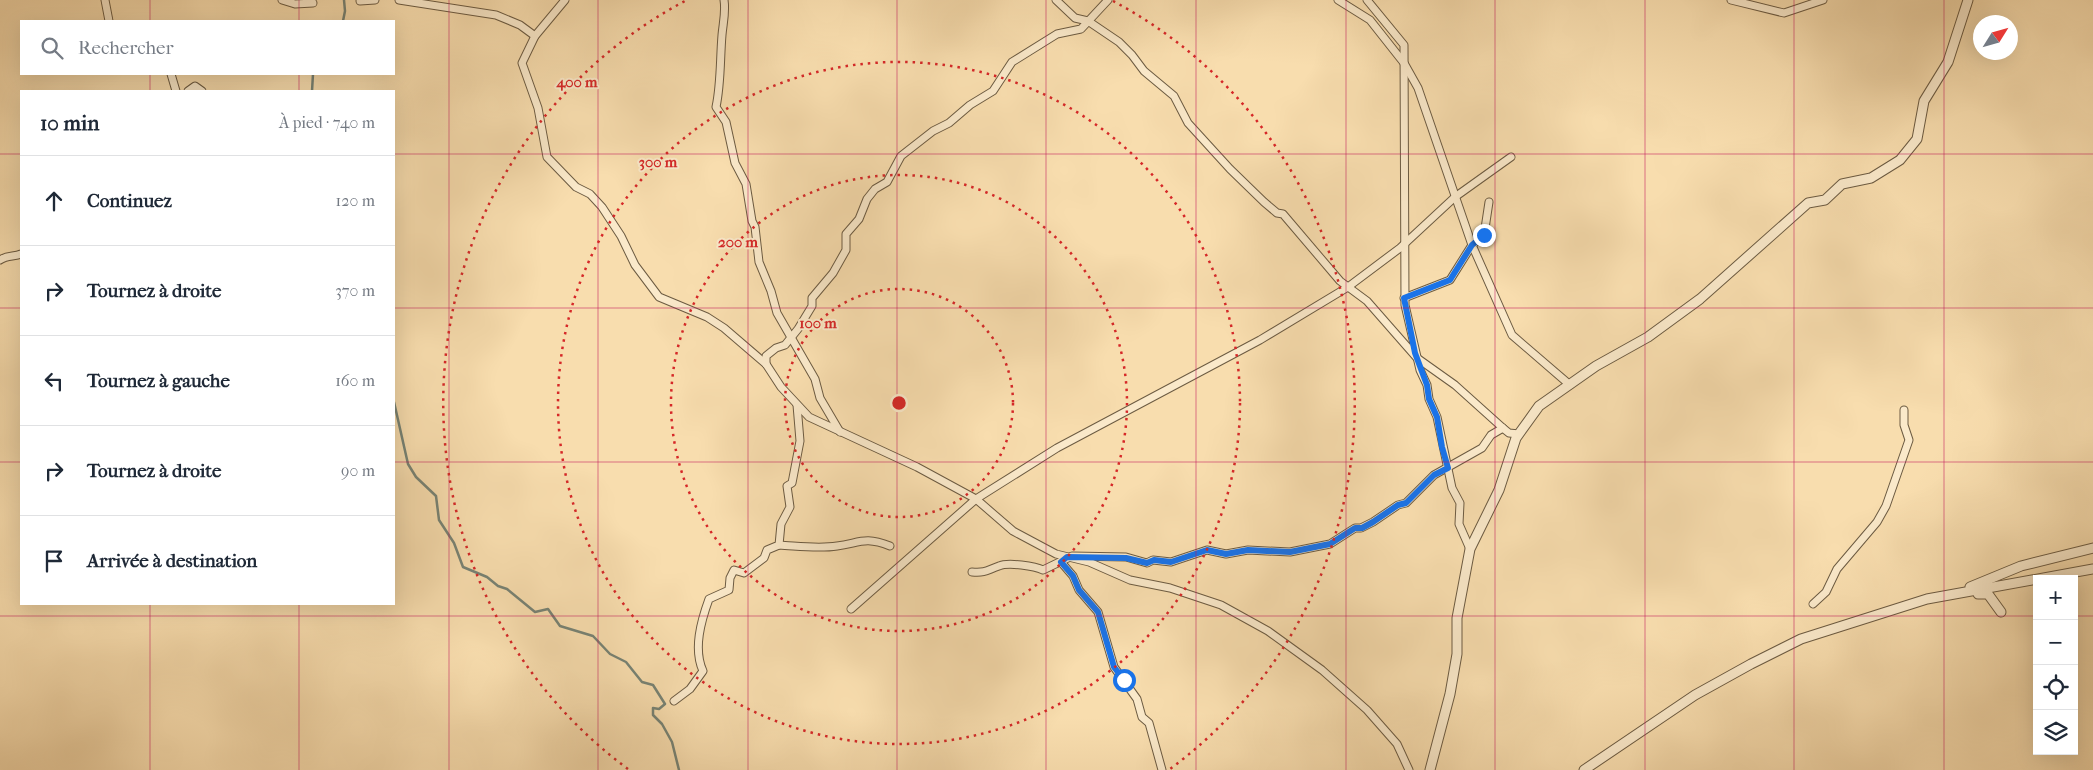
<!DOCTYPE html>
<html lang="fr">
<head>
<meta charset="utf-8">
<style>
  :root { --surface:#fff; --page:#f2f2f3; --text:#1f2937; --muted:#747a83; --line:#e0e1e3 }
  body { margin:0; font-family:"IM FELL French Canon",serif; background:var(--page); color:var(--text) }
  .controls { position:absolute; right:15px; bottom:15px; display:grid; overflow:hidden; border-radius:0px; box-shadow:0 5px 20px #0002 }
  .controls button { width:45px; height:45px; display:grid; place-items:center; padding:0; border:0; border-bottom:1px solid var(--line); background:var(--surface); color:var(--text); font:25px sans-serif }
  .compass { position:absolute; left:1973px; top:15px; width:45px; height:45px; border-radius:50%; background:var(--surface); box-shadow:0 5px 20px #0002; rotate:53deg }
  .stop { position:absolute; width:15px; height:15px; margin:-11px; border:4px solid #1a73e8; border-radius:50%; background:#fff }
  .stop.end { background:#1a73e8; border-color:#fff; box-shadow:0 1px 5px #0008 }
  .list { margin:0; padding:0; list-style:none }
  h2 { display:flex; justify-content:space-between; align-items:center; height:65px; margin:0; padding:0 20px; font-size:21px }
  h2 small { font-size:16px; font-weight:400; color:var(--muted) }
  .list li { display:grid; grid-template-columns:32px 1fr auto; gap:15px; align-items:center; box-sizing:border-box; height:90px; padding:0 20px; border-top:1px solid var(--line) }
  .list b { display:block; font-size:19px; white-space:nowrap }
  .list em { font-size:16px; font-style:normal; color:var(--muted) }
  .icon { flex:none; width:28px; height:28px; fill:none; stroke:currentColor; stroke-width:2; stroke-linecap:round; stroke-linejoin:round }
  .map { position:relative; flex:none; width:2093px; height:770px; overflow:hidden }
  .search { position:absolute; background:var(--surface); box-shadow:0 5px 20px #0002; left:20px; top:20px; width:375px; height:55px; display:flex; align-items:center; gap:12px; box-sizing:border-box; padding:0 18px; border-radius:0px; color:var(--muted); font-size:19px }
  .panel { position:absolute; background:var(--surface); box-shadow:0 5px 20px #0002; left:20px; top:90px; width:375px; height:515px; border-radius:0px }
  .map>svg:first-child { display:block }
</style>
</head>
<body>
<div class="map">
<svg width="2093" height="770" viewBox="0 0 2093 770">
  <rect width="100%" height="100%" fill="#f8ddae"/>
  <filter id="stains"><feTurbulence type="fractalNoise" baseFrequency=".004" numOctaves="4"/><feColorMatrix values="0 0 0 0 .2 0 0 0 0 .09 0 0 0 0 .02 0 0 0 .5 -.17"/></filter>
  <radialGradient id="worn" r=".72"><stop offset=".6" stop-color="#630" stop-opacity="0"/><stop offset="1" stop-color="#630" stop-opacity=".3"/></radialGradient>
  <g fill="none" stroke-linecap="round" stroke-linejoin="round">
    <!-- stream -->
    <g stroke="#778375" stroke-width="2.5">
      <path d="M343,21L345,11L344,0"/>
      <path d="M312,91L313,74"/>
      <path d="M394,402L408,464L416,477L436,496L439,520L454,543L463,567L487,577L498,586L507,589L535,612L548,609L560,626L593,636L610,654L626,662L642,682L653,685L665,704L659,709L653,708V715L662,724L672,742L679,770"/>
    </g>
    <defs>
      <g id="minor">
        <path d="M105,0L109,21"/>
        <path d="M282,0L295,4L313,3"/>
        <path d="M399,0L496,15L520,25L535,36"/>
        <path d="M565,0L535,36L522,63L538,108L547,157L576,187L590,194L602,207L621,236L635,265L659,297L707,317L724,328L766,364L781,387L809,417L917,467L976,499L1013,531L1056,554L1089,562L1130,580L1170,588L1221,605L1268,631L1322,670L1367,710L1397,744L1409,770"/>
        <path d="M724,0C726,12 723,23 722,35C720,59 721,84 716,107L726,122L735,163L746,184L752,221L755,227L759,262L771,291L777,313L815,379L820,398L840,432"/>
        <path d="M1056,0L1075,18L1088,21L1119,42L1132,55L1144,71L1174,96L1188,123L1230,169L1264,202L1277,213L1283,214L1340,281L1367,301L1417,358L1455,385L1504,429L1509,433L1519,434"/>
        <path d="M1338,0L1370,20L1404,63L1418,88L1472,245L1512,335L1570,385"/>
        <path d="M1367,0L1404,45L1405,305L1420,370L1427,385L1429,399L1437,417L1452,488L1460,503L1459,524L1470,549"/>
        <path d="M1731,0L1784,13L1823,0"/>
        <path d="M360,1L375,0"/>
        <path d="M171,74L176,91"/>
        <path d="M188,91L195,86L202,91"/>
        <path d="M0,260C7,255 14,257 21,254"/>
        <path d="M1404,298L1450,280L1472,245L1484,235L1489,202"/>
        <path d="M766,364V356L776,348L785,345L798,329L812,306V298L833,273L846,250V234L859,219L867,199L875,189L887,182L901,156L933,131L949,123L970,105L993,91L1012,62L1057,34L1081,29L1108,0"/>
        <path d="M779,545C798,546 818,549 837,546C860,543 864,536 890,546"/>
        <path d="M1061,562L1073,576L1079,590L1098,612L1114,667L1137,699L1142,717L1149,723L1162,770"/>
        <path d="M972,572C987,573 987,570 999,566C1008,562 1035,566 1043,570L1072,556L1126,557L1147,563L1153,560L1171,562L1207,550L1226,554L1248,550L1290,552L1330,544L1355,528H1361L1373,522L1398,505L1406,503L1434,475L1482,448L1491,435L1503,428"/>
        <path d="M1813,604L1826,592L1837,569L1877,522L1886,506L1909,440L1904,425V410"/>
        <path d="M851,609L976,499L1057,448L1260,340L1348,287L1400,248L1455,197L1511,157"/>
        <path d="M674,701L690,689L703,671C693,649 701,621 709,599L729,590L730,578L734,570L744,573L764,558L767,550L779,545L781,524L790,507L787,486L792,483L800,441L797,405"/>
      </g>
      <g id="tertiary">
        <path d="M1970,587L2021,566L2093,548"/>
        <path d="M1978,594H1988L2001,612"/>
        <path d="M1430,770L1450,694L1457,654V618L1470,549L1499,490L1516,438L1539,406L1596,366L1648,337L1700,299L1808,203L1825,200L1842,184L1871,178L1900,160L1917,139L1924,101L1948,62L1968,0"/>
        <path d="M1584,770L1695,695L1751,664L1801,639L1927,599L2093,569"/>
      </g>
    </defs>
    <!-- minor casing -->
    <use href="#minor" stroke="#6c5b42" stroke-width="9"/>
    <!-- tertiary casing -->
    <use href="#tertiary" stroke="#6c5b42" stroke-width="11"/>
    <!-- minor -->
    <use href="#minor" stroke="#fae9ca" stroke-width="7"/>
    <!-- tertiary -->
    <use href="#tertiary" stroke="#fae9ca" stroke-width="9"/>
  </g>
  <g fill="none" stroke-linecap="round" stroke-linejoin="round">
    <!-- route -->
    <path stroke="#1a73e8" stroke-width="6" d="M1124,680L1114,667L1098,612L1079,590L1073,576L1061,562L1067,557L1126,558L1147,563L1154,560L1171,562L1207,550L1226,554L1248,550L1290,552L1330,544L1355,528H1362L1373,522L1398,505L1406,503L1434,475L1448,468L1442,447L1437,417L1429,399L1427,385L1415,353L1404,298L1450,280L1472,245L1484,235"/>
  </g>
  <!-- grid -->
  <path fill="none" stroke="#c2185b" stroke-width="1" stroke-opacity="0.55" d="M150,0V21M299,0V21M449,0V770M598,0V770M748,0V770M897,0V770M1046,0V770M1196,0V770M1346,0V770M1495,0V770M1645,0V770M1794,0V770M1944,0V770M150,74V91M299,74V91M0,154H21M394,154H2093M0,308H21M394,308H2093M0,462H21M394,462H2093M150,604V770M299,604V770M0,616H2037M2074,616H2093"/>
  <!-- distance rings -->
  <g fill="none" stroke="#d62828" stroke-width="2.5" stroke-dasharray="2.5 5">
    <circle cx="899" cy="403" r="114"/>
    <circle cx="899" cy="403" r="228"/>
    <circle cx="899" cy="403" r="341"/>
    <path d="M628 769A455 455 0 0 1 685 1M1113 1A455 455 0 0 1 1170 769"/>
  </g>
  <circle cx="899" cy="403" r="8" fill="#d62828" stroke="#fae9ca" stroke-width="2.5"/>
  <g font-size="15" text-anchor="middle" font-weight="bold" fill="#d62828" stroke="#fae9ca" stroke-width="4" stroke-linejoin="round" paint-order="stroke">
    <text x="577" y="87">400 m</text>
    <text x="658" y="167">300 m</text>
    <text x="738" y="247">200 m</text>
    <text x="818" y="328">100 m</text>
  </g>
  <rect width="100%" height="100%" filter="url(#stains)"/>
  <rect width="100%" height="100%" fill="url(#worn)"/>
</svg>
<div class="controls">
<button>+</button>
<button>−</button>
<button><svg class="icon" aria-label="locate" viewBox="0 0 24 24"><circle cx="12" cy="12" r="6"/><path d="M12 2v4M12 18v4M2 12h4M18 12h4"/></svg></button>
<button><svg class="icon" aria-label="layers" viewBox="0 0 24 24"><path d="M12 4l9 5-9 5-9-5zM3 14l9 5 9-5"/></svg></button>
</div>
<svg class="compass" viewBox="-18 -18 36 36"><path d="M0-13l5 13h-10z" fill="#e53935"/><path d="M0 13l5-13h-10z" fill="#747a83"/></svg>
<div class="stop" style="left:1124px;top:680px"></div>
<div class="stop end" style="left:1484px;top:235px"></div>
<div class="search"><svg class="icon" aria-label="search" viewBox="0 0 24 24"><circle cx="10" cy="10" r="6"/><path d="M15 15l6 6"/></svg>Rechercher</div>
<section class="panel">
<h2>10 min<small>À pied · 740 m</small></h2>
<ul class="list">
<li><svg class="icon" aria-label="ahead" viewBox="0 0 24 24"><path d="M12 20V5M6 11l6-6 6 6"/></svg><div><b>Continuez</b></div><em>120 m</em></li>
<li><svg class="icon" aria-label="right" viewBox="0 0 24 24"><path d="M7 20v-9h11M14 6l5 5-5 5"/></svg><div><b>Tournez à droite</b></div><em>370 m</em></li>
<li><svg class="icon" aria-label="left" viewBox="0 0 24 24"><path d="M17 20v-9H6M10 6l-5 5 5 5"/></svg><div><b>Tournez à gauche</b></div><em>160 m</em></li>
<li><svg class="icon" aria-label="right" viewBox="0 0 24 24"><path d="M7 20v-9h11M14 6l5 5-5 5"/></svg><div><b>Tournez à droite</b></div><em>90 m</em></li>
<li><svg class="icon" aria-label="arrive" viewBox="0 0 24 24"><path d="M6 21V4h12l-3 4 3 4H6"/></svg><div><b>Arrivée à destination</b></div></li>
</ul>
</section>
</div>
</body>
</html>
